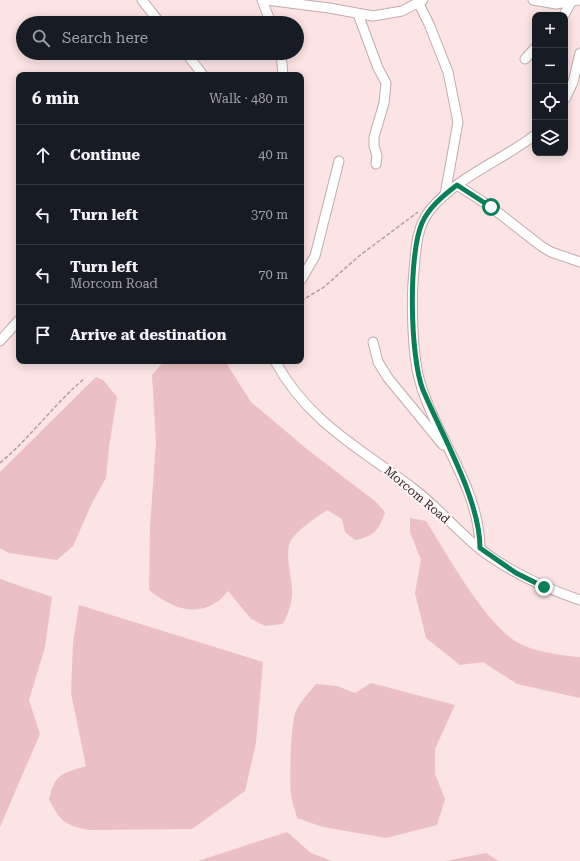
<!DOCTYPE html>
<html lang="en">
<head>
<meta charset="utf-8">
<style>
  :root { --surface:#171b24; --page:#20242c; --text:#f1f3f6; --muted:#9ea1a6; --line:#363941 }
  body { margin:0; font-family:"Roboto Serif",serif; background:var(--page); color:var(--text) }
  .controls { position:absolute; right:12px; top:12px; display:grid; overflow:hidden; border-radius:8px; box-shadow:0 2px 10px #0003 }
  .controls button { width:36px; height:36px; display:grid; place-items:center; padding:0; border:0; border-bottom:1px solid var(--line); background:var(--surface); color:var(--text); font:20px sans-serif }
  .stop { position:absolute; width:12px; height:12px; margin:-9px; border:3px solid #0d7d5a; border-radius:50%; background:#fff }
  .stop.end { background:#0d7d5a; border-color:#fff; box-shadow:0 1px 4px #0008 }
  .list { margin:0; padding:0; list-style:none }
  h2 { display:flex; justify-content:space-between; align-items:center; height:52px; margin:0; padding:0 16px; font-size:17px }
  h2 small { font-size:13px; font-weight:400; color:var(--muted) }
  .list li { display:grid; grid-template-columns:26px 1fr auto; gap:12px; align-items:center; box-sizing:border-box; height:60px; padding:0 16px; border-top:1px solid var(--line) }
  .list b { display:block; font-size:15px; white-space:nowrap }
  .list p { margin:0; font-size:13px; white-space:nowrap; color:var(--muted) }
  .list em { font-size:13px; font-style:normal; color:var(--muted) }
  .icon { flex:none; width:22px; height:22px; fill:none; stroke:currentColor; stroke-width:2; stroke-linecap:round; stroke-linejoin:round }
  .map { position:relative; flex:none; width:580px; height:861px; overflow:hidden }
  .search { position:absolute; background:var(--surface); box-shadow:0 2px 10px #0003; left:16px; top:16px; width:288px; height:44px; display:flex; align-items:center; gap:10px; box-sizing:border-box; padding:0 14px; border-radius:22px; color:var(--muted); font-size:15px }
  .panel { position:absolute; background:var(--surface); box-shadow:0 2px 10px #0003; left:16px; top:72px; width:288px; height:292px; border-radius:8px }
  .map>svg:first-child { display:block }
</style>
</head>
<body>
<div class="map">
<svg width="580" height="861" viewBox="0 0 580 861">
  <rect width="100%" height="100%" fill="#fce3e4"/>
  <!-- green -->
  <g fill="#eac0c2">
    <path d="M164,361H225L251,402L308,450L376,502L385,512C379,530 375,536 355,540L345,532L342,519L327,510C317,517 292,533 289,545C286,560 292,577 292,592C292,604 288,614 283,624L265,626L251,619L228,591C225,594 221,600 217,602C193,618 169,606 149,590L150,527L156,442L152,375Z"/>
    <path d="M96,377L103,380L117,397L109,447L106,478L92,503L73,546L57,560L9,553L0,548V472Z"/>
    <path d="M410,518L426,521C447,554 483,620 515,641C530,651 562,656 580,657V698L517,684L483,662L460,665L426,638L415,593L421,560L410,532Z"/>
    <path d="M0,579L52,597L45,647L29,700L40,734L0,827Z"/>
    <path d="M79,605L263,662L256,743L245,791L192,829L89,830C64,825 60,821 49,799C56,772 62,774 86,766L71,693L73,643Z"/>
    <path d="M371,683L455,705L435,749V774L445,799L437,825L386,838L323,827L297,818C295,810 292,802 291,794C289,781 291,721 296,711C301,701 309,692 316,684L337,686L355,693Z"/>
    <path d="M287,832L311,853L332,861H198Z"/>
    <path d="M486,853L499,861H446Z"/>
  </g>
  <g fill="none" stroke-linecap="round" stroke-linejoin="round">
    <defs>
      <g id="minor">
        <path d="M142,0L160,23"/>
        <path d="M262,0L271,23"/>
        <path d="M266,0L329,8L373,16L402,11L423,0"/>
        <path d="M533,0L556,4L580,0"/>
        <path d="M418,2L429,24L448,72L458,122L445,195"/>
        <path d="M358,14L378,68L386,83L384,103L374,137V146L377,156L376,164"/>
        <path d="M564,15L571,2"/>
        <path d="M186,53L203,75"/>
        <path d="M281,53L283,75"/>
        <path d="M525,59L535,48"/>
        <path d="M565,99L573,82L580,53"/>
        <path d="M457,185L491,207L541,246L551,252L580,262"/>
        <path d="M301,280L315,256L339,161"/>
        <path d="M0,341L19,320"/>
        <path d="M373,342L378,362L388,378L443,445"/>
        <path d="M275,361C308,422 361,449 414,489C435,505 453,526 474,544C505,570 542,587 580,600"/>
        <path d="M480,549C480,488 436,438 420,382C412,356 411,298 414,271C416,249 416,228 430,210C458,176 501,161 535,135"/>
      </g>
    </defs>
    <!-- minor casing -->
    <use href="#minor" stroke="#c3abad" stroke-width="11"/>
    <!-- path -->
    <g stroke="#b29fa0" stroke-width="1.5" stroke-dasharray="4 2" stroke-linecap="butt">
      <path d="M301,301L324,287L359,256L418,212"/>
      <path d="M0,463C31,437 54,404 85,378"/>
    </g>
    <!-- minor -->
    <use href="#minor" stroke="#fff" stroke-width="9"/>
  </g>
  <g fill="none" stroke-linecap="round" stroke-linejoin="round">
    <!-- route -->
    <path stroke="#0d7d5a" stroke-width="5" d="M491,207L457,185C444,195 429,207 422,223C408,255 410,358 423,390C442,435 480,500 480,548L516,573L544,587"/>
  </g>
  <g text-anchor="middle" stroke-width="4" stroke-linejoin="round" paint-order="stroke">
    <!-- street labels -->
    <g font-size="12" fill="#302728" stroke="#fff4f5">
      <text transform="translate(417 495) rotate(40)" y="4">Morcom Road</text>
    </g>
  </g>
</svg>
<div class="controls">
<button>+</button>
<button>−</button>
<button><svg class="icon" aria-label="locate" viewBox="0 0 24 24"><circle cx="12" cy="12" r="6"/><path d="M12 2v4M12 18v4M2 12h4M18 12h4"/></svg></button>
<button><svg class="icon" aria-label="layers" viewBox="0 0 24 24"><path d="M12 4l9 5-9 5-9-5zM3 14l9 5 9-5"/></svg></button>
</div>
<div class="stop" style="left:491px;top:207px"></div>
<div class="stop end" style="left:544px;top:587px"></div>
<div class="search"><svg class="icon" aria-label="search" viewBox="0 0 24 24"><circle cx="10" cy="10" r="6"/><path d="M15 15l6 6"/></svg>Search here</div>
<section class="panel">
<h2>6 min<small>Walk · 480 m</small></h2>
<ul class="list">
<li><svg class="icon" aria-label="ahead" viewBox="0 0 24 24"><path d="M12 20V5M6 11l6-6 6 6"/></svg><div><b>Continue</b></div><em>40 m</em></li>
<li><svg class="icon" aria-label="left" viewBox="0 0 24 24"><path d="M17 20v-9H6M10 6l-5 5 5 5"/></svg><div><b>Turn left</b></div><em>370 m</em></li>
<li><svg class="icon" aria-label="left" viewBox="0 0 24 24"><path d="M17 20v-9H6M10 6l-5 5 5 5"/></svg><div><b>Turn left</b><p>Morcom Road</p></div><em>70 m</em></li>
<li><svg class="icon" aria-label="arrive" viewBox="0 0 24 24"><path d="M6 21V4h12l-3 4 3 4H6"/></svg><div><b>Arrive at destination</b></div></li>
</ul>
</section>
</div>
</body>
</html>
